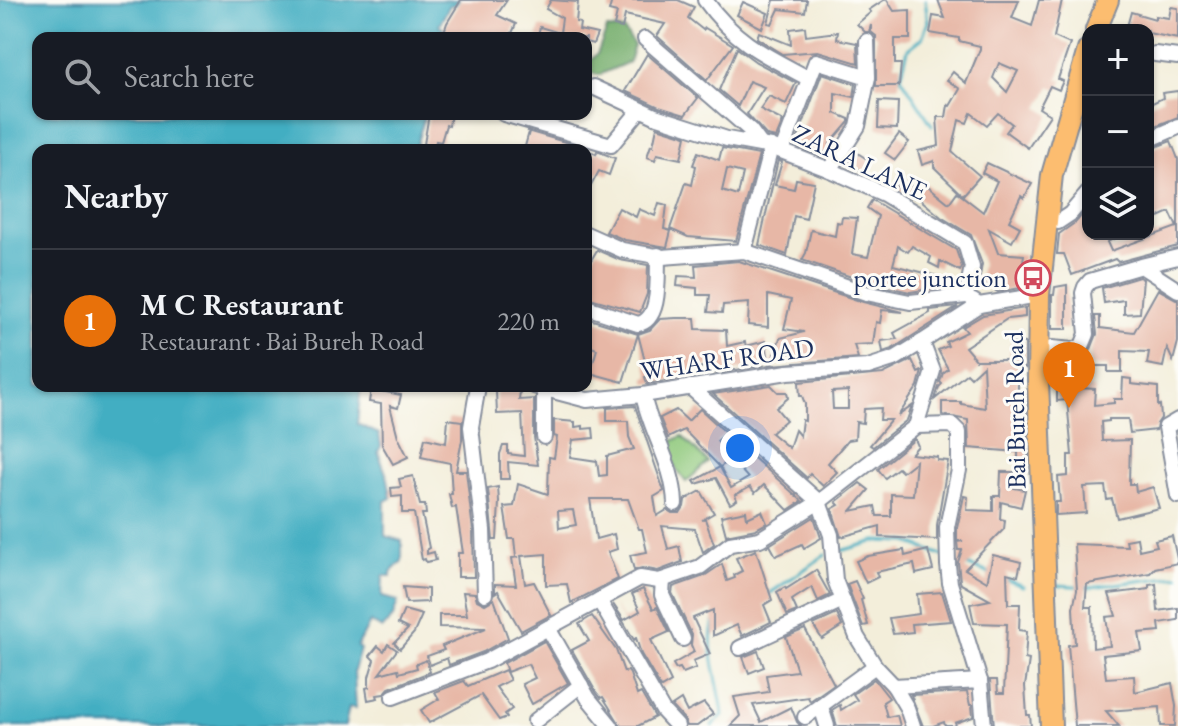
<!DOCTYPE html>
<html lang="en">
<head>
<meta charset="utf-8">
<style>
  :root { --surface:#171b24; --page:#242831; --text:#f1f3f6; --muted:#9ea1a6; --line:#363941; --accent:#d1495b }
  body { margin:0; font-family:"EB Garamond",serif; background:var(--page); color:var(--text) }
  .controls { position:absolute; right:24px; top:24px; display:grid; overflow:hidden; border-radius:16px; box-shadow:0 2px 6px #0004 }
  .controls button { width:72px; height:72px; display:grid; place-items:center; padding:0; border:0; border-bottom:2px solid var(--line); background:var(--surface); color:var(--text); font:40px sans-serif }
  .you { position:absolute; left:740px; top:448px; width:28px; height:28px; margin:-20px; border:6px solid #fff; border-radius:50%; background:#1a73e8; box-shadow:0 0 0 12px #1a73e833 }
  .badge { display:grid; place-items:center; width:52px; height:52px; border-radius:50%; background:var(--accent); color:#fff; font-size:26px; font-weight:700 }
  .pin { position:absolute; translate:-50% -66px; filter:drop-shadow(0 2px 4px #0008) }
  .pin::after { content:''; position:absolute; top:42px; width:28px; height:24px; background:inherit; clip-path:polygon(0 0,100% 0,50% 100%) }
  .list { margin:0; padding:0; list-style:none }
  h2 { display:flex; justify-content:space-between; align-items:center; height:104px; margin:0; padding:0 32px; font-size:34px }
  h2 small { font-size:26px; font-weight:400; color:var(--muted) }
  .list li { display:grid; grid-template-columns:52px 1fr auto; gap:24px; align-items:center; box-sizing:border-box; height:144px; padding:0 32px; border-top:2px solid var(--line) }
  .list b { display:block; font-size:30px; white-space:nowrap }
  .list p { margin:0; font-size:26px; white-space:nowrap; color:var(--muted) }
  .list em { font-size:26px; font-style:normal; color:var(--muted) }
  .icon { flex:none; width:44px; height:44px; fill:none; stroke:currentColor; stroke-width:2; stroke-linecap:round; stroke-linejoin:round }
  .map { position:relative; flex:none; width:1178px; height:726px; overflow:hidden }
  .search { position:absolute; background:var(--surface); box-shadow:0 2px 6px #0004; left:32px; top:32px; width:560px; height:88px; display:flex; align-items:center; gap:20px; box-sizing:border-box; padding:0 28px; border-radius:16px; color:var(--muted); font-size:30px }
  .panel { position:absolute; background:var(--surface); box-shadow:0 2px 6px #0004; left:32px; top:144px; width:560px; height:248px; border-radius:16px }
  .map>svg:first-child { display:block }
</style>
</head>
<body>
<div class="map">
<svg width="1178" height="726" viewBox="0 0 1178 726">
  <rect width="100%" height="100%" fill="#fdfcf7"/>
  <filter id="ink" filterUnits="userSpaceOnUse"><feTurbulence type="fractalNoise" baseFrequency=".0125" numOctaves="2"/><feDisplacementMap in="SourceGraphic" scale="16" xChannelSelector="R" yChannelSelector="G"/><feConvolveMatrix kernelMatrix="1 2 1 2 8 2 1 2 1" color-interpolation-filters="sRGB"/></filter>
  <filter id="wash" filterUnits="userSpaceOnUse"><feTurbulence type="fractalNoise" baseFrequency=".006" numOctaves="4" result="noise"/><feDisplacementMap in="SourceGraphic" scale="32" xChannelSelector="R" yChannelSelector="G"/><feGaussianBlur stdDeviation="1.8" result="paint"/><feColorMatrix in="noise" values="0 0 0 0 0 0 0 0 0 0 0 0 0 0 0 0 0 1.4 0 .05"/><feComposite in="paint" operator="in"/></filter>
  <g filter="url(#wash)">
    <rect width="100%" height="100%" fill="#f3eeda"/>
    <!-- green -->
    <path fill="#90c97d" stroke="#567c6e" stroke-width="2" d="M682,436L708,462L686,482L676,469L667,444Z"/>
    <!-- forest -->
    <path fill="#74ad6c" stroke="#486e65" stroke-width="2" d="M607,29L624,30L634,45L629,62L599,75L586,72V63L597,54Z"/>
    <!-- water -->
    <path fill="#43aec2" stroke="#2f6e90" stroke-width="2" d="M0,0H459L455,5H450L439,25L444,28L439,38H38V114H425L415,150H38V386H361L357,424L379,434L381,446L378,452L388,479L391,498L385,501V536L402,541V561L391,572V576H383L382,597L398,601L393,617L382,629L370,622L357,647L360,649L354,671L356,708L349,707L345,726H0Z"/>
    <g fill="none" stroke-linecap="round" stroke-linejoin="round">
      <!-- stream -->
      <g stroke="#43aec2" stroke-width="3">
        <path d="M925,0L928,22L922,38L908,49L901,77L932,125"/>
        <path d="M837,552L876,541L908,542L944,556"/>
        <path d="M966,565L989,573"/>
        <path d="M1004,579L1023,586"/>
        <path d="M1057,585L1091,587L1178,576"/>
        <path d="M769,594L825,555"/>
        <path d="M712,726L723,715C720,685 704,645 715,618"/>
      </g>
    </g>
    <g id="blocks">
      <!-- building -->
      <g fill="#e7b7a6" fill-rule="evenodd">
        <path d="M461,0H507L497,15L516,24L510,38H442L447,23Z"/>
        <path d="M551,0L578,2L576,22L580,23L579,30L597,34L593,44L586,42V38H537L540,27L560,33L562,18L546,9Z"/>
        <path d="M612,0H678L694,7L688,18L703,30L705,28L733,45L707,80L657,36L665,24L625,15L622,28L614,26L617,13L609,11Z"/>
        <path d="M774,0H807L805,12L779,9L772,24L768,23Z"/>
        <path d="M884,0H887L894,11L910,10V39H895V64H901L899,86H876V36L871,32V25L869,32H865L857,24L871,12L869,10Z"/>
        <path d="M938,0H1019L1012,18L1032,26L1039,0H1062L1054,37L1070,44L1058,79L1063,81L1059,90L1050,86L1039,108L1050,115L1028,148L1006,132L1012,124L998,113L987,125L971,113L967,123L959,120L952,152L980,176L963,195L934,167V161L922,165L918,151L939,146L937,117H946L948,105L950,106L960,89L947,80L953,72L966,83L980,49V46L959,41V38L930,33L933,16L945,18ZM999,63L1018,71L1007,92L993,78Z"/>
        <path d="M743,2L768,13L762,28L737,15Z"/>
        <path d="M1171,7L1178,8V39L1148,33V30H1126L1131,12L1155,19V16L1169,18Z"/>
        <path d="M805,27L806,36L838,32L837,39L857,43L858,63L818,51L783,54L757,38L759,32L791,45L790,29Z"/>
        <path d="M737,48L756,62L796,83L786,104L769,96L760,109L783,121L776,138L767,136L747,114L764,87L749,81L738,106L719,90Z"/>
        <path d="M647,54L698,98L685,115L659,107L625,91Z"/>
        <path d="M822,73L856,84L854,97L835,93V113L849,119V122L830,144L833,146L828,154L824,152L821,156L795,146Z"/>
        <path d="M1178,91V117L1148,129V105L1163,98L1162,93Z"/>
        <path d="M879,101L898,102L897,129L878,128Z"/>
        <path d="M429,114H451L449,126L446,125L441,142L436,141L434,150H423Z"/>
        <path d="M657,127L686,136L681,159L657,154L655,160L647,157L651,145L653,146Z"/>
        <path d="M527,131L582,147L581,150H524L529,132Z"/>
        <path d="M899,134L909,142L895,160L885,153Z"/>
        <path d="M1171,141L1178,159V246L1118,262L1115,259L1072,275L1064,254H1057L1059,234L1076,222L1088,208V234H1124L1107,242L1111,251L1177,227L1170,212L1148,222V150Z"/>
        <path d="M722,148L759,155L736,241L688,237L670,229L686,183L692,185L696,166L693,165L698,152L719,160ZM727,169L743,173L738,196L722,191Z"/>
        <path d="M586,149L596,154L597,151L615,158L609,175L599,171L586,195Z"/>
        <path d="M856,152L870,161L863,172L849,163Z"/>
        <path d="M778,160L782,162L775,185L794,189L796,179L814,182L806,219L794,216L787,255L759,245Z"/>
        <path d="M987,163L1032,184L1024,198L1021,196L1009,221L1020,227L1012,242L989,229L998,253L1024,255L1020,279L1026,278V287L998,292L979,282L982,264L971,235L941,217L915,195L913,198L895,186L900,179L917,190L923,182L949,203L957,192L983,212L997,181L982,173Z"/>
        <path d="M872,200L956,250L962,267L960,271L940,261L939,268L929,263L931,257L912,246L908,252L898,246L893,265L937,276L936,280L958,285V287L933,289L924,287L923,290L910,292L869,283L802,260L806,253L811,230L835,236L837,222L841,223L842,217L857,218L852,254L868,257L878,216L867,208Z"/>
        <path d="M659,203L667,205L664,229L671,231L667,247L625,240L606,232L619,208L636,217L639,209L655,216Z"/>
        <path d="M597,250L620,260L648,265L647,294L640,312L586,297L589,278L586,277V269Z"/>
        <path d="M739,261L863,302L903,312L882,310L880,323L876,322L873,344L854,345L858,358L771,365L780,338L804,332L784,329L791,300L768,295V327L748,325L749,303L723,305L722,313L708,312L710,295H697V288L677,286L678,276L696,277L695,265Z"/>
        <path d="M1139,277L1143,279L1140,313L1124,314V300L1104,303L1102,288Z"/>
        <path d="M1067,285V329H1052V295H1054L1055,287Z"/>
        <path d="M1158,289L1178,300V342L1173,361L1167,348L1163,367L1147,364L1149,352L1122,351V372H1108V366H1090V352L1097,334L1095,316H1100V328L1134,332Z"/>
        <path d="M958,307L892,349L883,352L881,341L897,339L894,333L930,313V310Z"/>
        <path d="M1025,308V317L1007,319L965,347L976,360H1009L1011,342L1025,343V368L1018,367V392L1025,393L1028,460H1018V452L969,448L968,420L942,415V402H961V404L985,408L983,366L971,377L967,373L935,399L939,387L942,384L940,382L943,373L948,369L938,350L948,346L946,342L967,332L963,327L983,315Z"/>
        <path d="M586,318L638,334L623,382L590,373L597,349L586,345Z"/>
        <path d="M676,318H695L696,329L726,330L727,346L745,342L746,346L766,341L769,365L716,373L715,364L695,369L697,376L647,384L645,377H649L638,334L650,330L660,319Z"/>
        <path d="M912,360L918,373L922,371L918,386L898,416L912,406L907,420L873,447L870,445L891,420H880L881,408L864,409L863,423L856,422L855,439L848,440L828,463L837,472L823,486L810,474L807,478L713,394L771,385L778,392H787L788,398L776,408L786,420L771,433L789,448L795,430L800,436L802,420L805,421V404L802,396H800L799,382L883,374ZM848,391V409H833L832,392Z"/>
        <path d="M1057,376H1080V388L1095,389L1094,405L1114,403V399H1122L1123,378L1131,379V384L1158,387V406L1160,405L1161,418L1157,424L1156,430L1130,433L1128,419H1109V421L1101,422L1102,441L1130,440L1129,484H1135L1136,492L1153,487L1159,508L1117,518L1112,499L1107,500L1105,486L1084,487L1086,513L1056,515V502H1060L1058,477L1068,476V455H1072L1067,400L1057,401Z"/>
        <path d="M371,389L401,395L398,408L390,406L398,437L408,457L393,464L382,445L381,404L369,402Z"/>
        <path d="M496,391H520L519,400L534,399V437L538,465L508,462L509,479H500V454L503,446H508V454L524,456L522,413L497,414Z"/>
        <path d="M635,406L664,491L654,497L657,516L667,510L672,513H680L684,507L685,500L701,491L714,513L702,520L705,519L714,544L703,552L695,529L662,526L668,549L679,546L682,562L658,571L642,568L634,570L630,555L647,552L642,529H639L628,499H590L596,539L614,534L617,549L608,552L618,579L571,603L567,584L546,585V554L521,556L525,584L534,582L551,615L521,631L498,591L495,593V584L516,585L512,558L519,557H516L514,539H509L504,507L514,506L518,484L548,494L549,457L554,458L557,437L554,436V420L575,422V427L583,426V429L593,428L594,438L573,440L570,457L597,461L599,476L607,475V456L634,449L629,437L628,421H607V408ZM573,510L576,525L559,528L558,511Z"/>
        <path d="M700,409L726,433L717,441L732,459L720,467L731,488L748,478L733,461L745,450L802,501L788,510L764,485L755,493L750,487L735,495L737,500L730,504L716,478L696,484L694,481L720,467L684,430L668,438L660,418L676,410L688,421Z"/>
        <path d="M448,419L462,421V440L456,471H466L473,531L474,577H458V553H463L456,507L452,508L449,494H452L450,463L421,457L425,438L446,443Z"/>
        <path d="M915,439L918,446L911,454L937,457V460L948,461L937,525V540L880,537V526L841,537L832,509L839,505L836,502L860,483L869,490L851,511L875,506L877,516H891V494L913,495L916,461L902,472L898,468L885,478L878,469Z"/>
        <path d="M1001,472H1015L1014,488L1025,490L1021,507L1001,502L1000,519L1005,520L1004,529L965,569L987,582L993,555L1021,562L1018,576L1007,573L1008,604H1020L1019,630L1027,631L1025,659L1029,660L1025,686L1027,715H1030L1031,726H994L990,680H997L998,693H1004L1007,624L974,623L970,604L990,600L961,584L960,581L958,562L962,550H958L957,542L963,541H957V528L964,496L968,497L967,510L993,511V496H1000Z"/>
        <path d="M413,476L420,505H425L426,514H422L429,548L427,549V554L434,552L436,560L426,562L425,559L422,560L414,513H402V496L392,497L391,488L401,487L399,479Z"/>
        <path d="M498,487L499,502L497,540H493L488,489Z"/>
        <path d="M746,511L747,518L762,511L767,523L756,529L726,535L721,516Z"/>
        <path d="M814,517L821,538L804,548L802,544L776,556L770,545L766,547Z"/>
        <path d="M1172,536L1178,563L1155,568L1150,573L1087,584L1085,607H1092L1093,648L1110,646L1106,617L1116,616L1109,594L1149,589V585L1156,584L1158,611L1178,608V620L1159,623L1160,631L1139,633L1142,651L1103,655L1106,678L1134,676L1135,692L1172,683L1176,706L1175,726H1161L1160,707L1106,711L1119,726H1075L1068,645L1075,644L1073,608L1077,590L1074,544L1127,546L1126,540L1137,538L1139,550L1157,546L1155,540Z"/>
        <path d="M756,550L772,600L764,605L771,622L742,636L737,625L713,636V610L693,618L710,654L693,661L696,668L683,673L680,668L676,669L673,664L694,652L691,645L692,635L672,593L673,587L704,576L722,564L727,581L735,578L734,575L742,571L736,558Z"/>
        <path d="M904,550L905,556L928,550L933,570L916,574L914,564L876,572L878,577L866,583L856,561L868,556Z"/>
        <path d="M816,570L830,595L818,601L812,587L792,600L797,611L787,615L777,592L785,587L786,589Z"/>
        <path d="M855,581L863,599L861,600L868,625L863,626L847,584Z"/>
        <path d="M403,587L428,589V602L406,603Z"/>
        <path d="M643,589L653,609L657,607L669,632L651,640L671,682L661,688L641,654L636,638L634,640L613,604L624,620L640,611L632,594Z"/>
        <path d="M463,592L475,593L477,600L485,604L494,599L508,638L483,652L449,665L447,658L430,665L427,656L444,650L442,646L486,628L439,627V615H467Z"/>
        <path d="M942,592L951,621L912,624L913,632L893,634L889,618L919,614L917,594Z"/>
        <path d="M404,610L422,615L414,633L400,649L394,643L408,629L398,624Z"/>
        <path d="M837,614L842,626L822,639L813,625Z"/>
        <path d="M592,616L616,650L624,672L628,671L630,674L637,695L641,693L655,717L638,726H621L603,697L601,698L596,692L572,650L589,641L579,624Z"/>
        <path d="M805,629L834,684L810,701L808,697L753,705L761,722L791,707L797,722L801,726H730L740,716L734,697L769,692L766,675L797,671L786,637Z"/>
        <path d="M544,641L568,683L532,704L522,684L535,678L528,664L507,672L504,663Z"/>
        <path d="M388,644L397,650L379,674L398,669L399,673L417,668L416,664L426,660L430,672L389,688L384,694L377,695L378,698L368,700L366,688L369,687V677L374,660L370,656L378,646L384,651Z"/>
        <path d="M758,651L764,667L749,673L743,657Z"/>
        <path d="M505,670L510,680L496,687L512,709L505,714L507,717L499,720L481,695L429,723L421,710L439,699L435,692L464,681L468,686Z"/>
        <path d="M874,679L889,698L883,702L887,717L897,715L900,726H837L832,710L840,705L841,710L857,700L853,694Z"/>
        <path d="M967,692L970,705H972L973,717L955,723L956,726H945L944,722L933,726H923L911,695Z"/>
        <path d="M681,700L687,712L704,703L713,714L697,726H687L684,719L672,706Z"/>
      </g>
    </g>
  </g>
  <g filter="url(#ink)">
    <use href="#blocks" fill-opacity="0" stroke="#878e9c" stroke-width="2"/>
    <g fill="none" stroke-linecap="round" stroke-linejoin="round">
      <defs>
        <g id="minor">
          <path d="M705,0C735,42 764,55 808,78"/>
          <path d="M645,39L750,130L761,145"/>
          <path d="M1155,54L1178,57"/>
          <path d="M593,87L655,116L727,139L771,147L830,170L884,194L965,243L972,267L966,296"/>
          <path d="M504,114L611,145L640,110"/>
          <path d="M1148,140L1178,127"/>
          <path d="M782,151L816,61L868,77"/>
          <path d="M830,170L858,126L868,77L867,41"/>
          <path d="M1058,222L1070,214L1088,193"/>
          <path d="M586,234L622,250L662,257L744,251L866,293L910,302L966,296"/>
          <path d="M744,251L771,147"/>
          <path d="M1141,266L1178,257"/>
          <path d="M973,301L979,305L1039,295"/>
          <path d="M586,307L638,324C662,320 657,275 658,255"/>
          <path d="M1051,348L1074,350L1082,346L1087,334L1083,293L1085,287L1090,281L1141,266L1178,290"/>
          <path d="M478,386L471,427L483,530L485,594"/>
          <path d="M534,386L587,400L643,395L788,372L868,367L896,358L922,342"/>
          <path d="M544,387V437"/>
          <path d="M690,387L819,502L831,535L835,580L857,637L875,666L894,686L980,681L984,726"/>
          <path d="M643,395C651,433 674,465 675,504"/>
          <path d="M1178,420L1166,427L1178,496"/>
          <path d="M916,426L952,425L959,432V470L947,527L948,565L950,583L980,681"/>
          <path d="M663,580L662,595L683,639"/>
          <path d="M599,600L663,711L677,726"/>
          <path d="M548,628L588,698L611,726"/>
          <path d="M740,648L843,600"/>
          <path d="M894,686L907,708L913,726"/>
          <path d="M393,697L487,661L640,578L659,581L700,567L730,544L760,539L819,502L916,426L933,371L922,342L979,305"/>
          <path d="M821,707L827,726"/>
          <path d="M805,717L875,666"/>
          <path d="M535,721L581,685"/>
        </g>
        <g id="highway">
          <path d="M1096,30L1108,0"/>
          <path d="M1051,726L1038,380L1039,295L1052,175L1088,50"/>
        </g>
      </defs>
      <!-- minor casing -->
      <use href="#minor" stroke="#878e9c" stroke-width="18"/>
      <!-- highway casing -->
      <use href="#highway" stroke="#878e9c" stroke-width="24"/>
      <!-- minor -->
      <use href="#minor" stroke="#fff" stroke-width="14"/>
      <!-- highway -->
      <use href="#highway" stroke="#fcbd6f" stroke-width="20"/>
    </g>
  </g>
  <!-- icons -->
  <defs>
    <symbol id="bus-ring" viewBox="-11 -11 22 22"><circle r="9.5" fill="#fdfcf7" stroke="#d1495b" stroke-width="1.5"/><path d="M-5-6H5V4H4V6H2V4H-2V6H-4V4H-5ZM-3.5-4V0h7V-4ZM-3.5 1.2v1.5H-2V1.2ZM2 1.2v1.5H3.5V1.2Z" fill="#d1495b"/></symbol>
  </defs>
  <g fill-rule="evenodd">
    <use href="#bus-ring" x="1013" y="258" width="40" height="40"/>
  </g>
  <g text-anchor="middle" stroke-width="6" stroke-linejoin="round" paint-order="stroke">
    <!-- street labels -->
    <g font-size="26" fill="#1b2f5e" stroke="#fdfcf7">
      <text transform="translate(860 162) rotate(25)" y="9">ZARA LANE</text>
      <text transform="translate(727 359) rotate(-8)" y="9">WHARF ROAD</text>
      <text transform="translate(1015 410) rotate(-91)" y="9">Bai Bureh Road</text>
    </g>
    <!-- poi labels -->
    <g font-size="26" fill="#1b2f5e" stroke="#fdfcf7" text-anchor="end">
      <text x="1007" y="287">portee junction</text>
    </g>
  </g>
</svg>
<div class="controls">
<button>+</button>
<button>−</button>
<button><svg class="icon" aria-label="layers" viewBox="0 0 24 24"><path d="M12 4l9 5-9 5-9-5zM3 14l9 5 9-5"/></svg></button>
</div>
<div class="you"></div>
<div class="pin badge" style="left:1069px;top:408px;background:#e8710a">1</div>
<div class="search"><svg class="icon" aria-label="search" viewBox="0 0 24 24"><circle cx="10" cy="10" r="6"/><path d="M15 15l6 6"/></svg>Search here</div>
<section class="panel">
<h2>Nearby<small></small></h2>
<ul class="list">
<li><span class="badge" style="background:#e8710a">1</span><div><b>M C Restaurant</b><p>Restaurant · Bai Bureh Road</p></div><em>220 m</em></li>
</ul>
</section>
</div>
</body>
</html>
